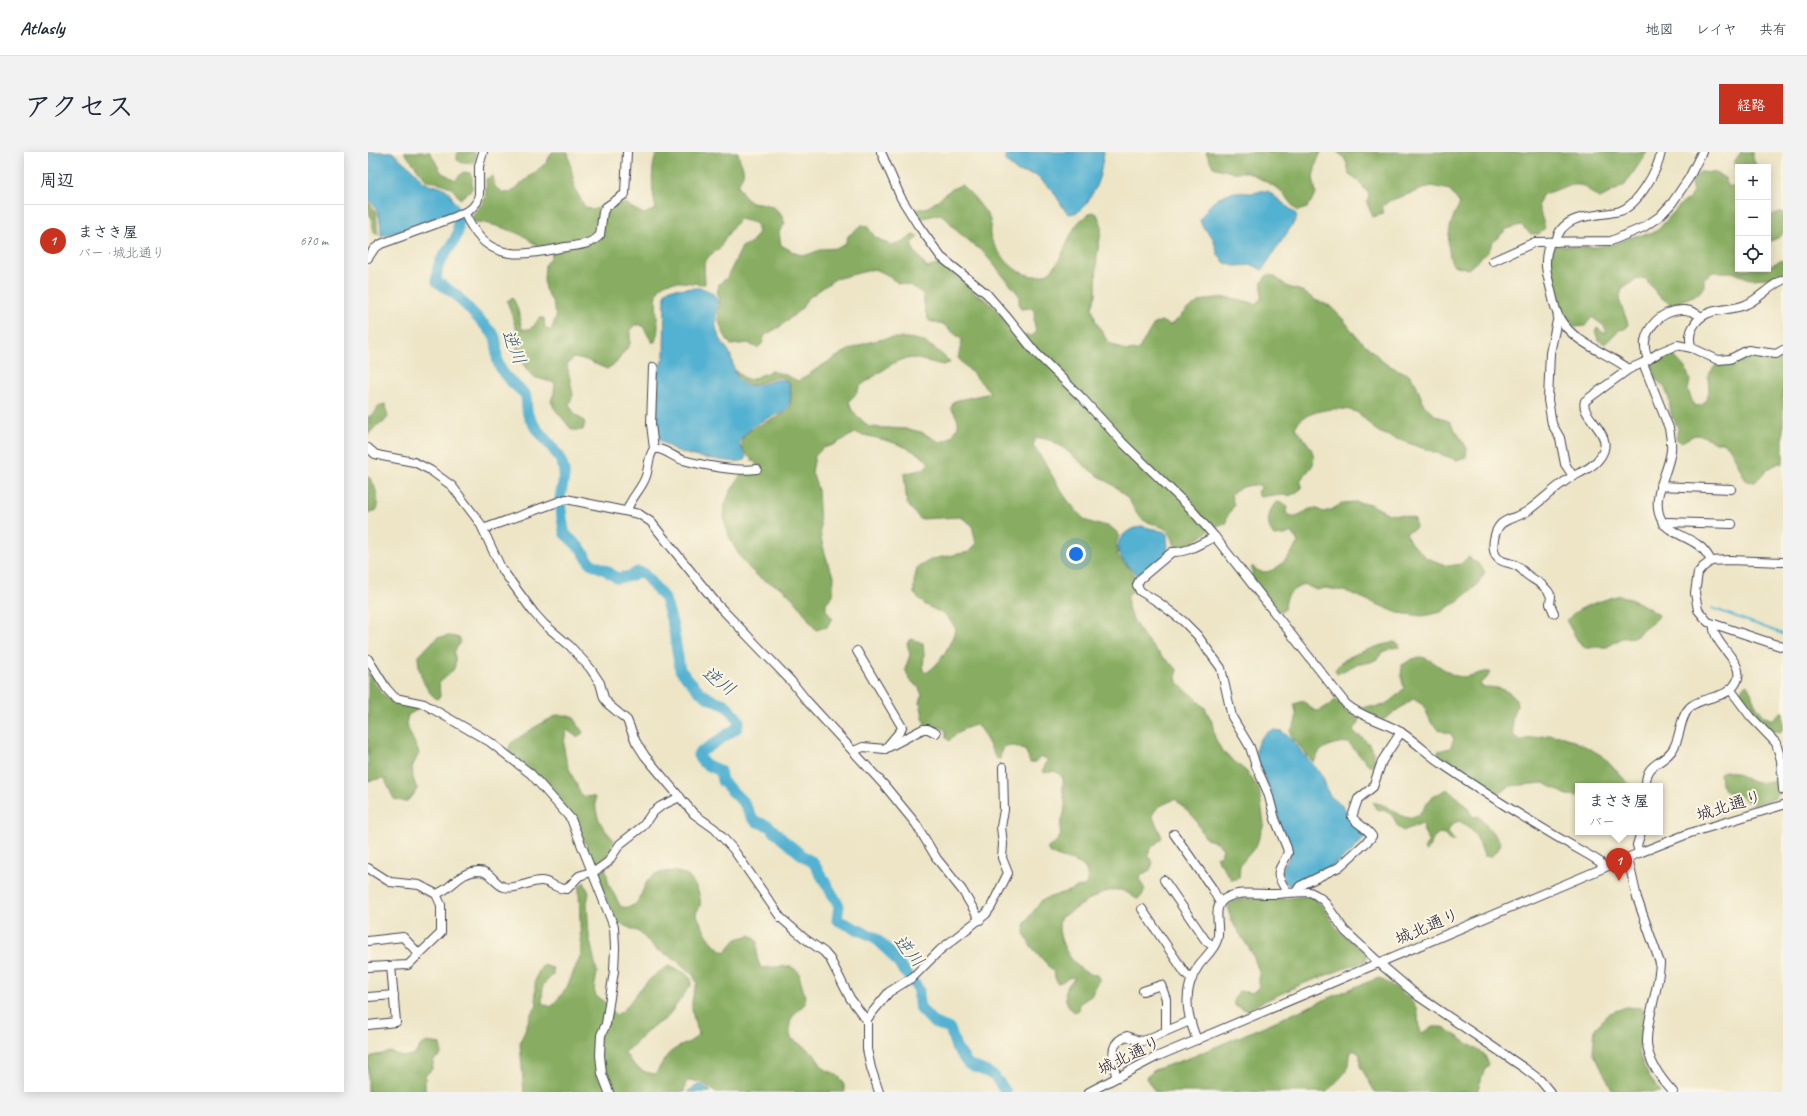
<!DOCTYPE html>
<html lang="ja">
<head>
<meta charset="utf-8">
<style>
  :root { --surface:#fff; --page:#f2f2f3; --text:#1f2937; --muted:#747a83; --line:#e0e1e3; --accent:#c8321e }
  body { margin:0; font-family:Caveat,"Klee One",sans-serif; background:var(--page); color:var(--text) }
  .controls { position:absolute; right:12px; top:12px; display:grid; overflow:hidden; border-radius:0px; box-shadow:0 2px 10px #0003 }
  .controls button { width:36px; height:36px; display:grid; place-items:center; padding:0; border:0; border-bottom:1px solid var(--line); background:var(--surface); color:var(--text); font:20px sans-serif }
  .you { position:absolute; left:708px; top:402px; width:14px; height:14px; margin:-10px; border:3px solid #fff; border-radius:50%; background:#1a73e8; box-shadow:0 0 0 6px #1a73e833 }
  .badge { display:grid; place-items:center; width:26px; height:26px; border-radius:50%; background:var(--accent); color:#fff; font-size:13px; font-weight:700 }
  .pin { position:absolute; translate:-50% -33px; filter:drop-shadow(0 1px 2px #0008) }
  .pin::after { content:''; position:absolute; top:21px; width:14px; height:12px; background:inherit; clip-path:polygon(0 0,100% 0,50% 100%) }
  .popup { position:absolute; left:1207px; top:631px; width:88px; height:52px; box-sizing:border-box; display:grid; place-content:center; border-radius:0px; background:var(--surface); filter:drop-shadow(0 1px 3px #0005); font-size:13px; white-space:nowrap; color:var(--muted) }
  .popup b { font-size:15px; color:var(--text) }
  .popup::after { content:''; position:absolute; left:50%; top:100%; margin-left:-8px; border:8px solid transparent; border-top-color:var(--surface) }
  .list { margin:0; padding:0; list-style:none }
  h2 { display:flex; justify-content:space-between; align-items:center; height:52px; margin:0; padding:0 16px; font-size:17px }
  h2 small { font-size:13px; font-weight:400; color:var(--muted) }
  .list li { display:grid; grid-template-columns:26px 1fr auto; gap:12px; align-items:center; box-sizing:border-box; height:72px; padding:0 16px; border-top:1px solid var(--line) }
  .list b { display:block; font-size:15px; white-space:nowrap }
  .list p { margin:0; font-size:13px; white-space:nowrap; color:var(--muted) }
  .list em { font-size:13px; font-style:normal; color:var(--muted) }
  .icon { flex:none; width:22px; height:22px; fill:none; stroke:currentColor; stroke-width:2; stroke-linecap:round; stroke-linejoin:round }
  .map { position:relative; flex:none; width:1415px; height:940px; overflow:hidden; border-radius:0px }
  header { display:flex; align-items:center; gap:24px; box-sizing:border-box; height:56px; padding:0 20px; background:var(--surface); border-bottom:1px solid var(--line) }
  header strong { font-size:19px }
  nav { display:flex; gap:22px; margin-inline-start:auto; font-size:14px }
  .intro { display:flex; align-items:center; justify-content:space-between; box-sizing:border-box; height:96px; padding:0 24px }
  h1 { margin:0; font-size:28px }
  .button { padding:10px 18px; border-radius:0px; background:var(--accent); color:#fff; font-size:14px; font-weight:700 }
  main { display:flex; gap:24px; padding:0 24px }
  aside { flex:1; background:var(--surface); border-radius:0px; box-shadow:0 2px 10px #0003 }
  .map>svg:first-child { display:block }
</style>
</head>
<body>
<header>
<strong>Atlasly</strong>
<nav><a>地図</a><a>レイヤ</a><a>共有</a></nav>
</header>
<div class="intro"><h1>アクセス</h1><a class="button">経路</a></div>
<main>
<aside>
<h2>周辺<small></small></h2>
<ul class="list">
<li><span class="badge">1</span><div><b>まさき屋</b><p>バー · 城北通り</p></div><em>670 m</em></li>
</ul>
</aside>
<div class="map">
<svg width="1415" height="940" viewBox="0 0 1415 940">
  <rect width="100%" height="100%" fill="#fcf5e5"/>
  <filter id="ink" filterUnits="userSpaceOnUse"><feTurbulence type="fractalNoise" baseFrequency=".025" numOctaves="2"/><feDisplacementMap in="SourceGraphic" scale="8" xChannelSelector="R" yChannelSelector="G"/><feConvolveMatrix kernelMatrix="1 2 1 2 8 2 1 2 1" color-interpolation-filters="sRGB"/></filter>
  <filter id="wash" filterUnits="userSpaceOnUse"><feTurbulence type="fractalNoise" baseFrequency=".012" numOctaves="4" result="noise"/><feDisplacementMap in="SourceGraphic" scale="16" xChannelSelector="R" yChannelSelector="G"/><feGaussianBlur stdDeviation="0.9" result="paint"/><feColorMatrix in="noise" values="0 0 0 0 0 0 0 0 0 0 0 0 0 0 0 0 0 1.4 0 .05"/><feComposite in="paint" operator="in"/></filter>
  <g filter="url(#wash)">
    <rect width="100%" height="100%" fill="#ede5c6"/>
    <!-- forest -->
    <g fill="#88ad62" stroke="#55684e">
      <path d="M36,0H62L73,20L87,28L95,20L102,21L104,25V37L92,47C83,32 75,31 59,29Z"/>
      <path d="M89,0H106L108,6L104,12L99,10L94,11L89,8Z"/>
      <path d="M184,0H200L207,37L217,55L224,58L233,55L258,51L264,56L276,62L288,57C284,40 282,17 289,0H370C372,15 381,16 370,32C382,62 390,43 409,58C412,60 415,67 417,71L411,80L413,93L429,102L439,103L454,97L470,96L477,92L480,84L494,73L499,74L507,85L522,93L536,90L545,83L550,84L544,92L545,97L559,116L568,113L574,114L603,135L607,142C627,150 637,169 649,185L659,183L664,184L668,180L666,169L667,159L663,156L653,157L651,153V143L616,101L589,79L578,66L572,62L551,67L546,60L549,57C563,58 570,46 581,39C585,36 589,35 593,33C599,36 620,61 622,68C623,73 621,78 622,83C624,94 642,116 652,120C689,137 694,97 707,75C711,68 718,64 725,60L729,62L734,74L729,103L728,143L724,155L728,170L740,190L758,199L770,198L786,172L793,169L802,173C812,167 813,162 821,156C839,142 866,144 887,152L893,147L894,130L899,123L906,124L920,135L934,139L947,148L962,154L975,167L988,184L1018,212L1042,223L1048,232L1056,253L1067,263L1082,270L1099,296L1098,305L1089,308C1064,299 1038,291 1013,281C1003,277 998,266 990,261C974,252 933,258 927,276C935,286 949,298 945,312C943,317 935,324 932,329L934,333V336C921,346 923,343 909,343C904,342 898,345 892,345L889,340L893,337L892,333C880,333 872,334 863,343L866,353L859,365L858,372L844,376L833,385L819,393L807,394C802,377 799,377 783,371C780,370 776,369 774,367C768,362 764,351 758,345C747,332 732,326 719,316C704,304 688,285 668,286L665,294C681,313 690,340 708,358C711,362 717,369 722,370C735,375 741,370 751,383L748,392L750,404L767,423L768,436L760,443C760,447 759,454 761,458C770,482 790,502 809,517L808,527L814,535L826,545L837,556L844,570L847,586L854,599L879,620L891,637L896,672L888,694L872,713L871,726L864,728L848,705L853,703L855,697L849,690L838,687L826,665L807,647L790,655L784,663L794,685C789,695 773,696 785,711L782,718L773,723L772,728L777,738L773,745L769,747C764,744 758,739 752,738C731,736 711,757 693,765C684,784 708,824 729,823L732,827L723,844L711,852L710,858L706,860C695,850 694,837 706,827V825C699,825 695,831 689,831L685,819L662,793L656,781L657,771L674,748L718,733C727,702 690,713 679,697L689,689L693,683C690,674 696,666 697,656C698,651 696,645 695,640C694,628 699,627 687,619L677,621L674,619L679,610V607L673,605L667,610L662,611L658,599L647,594H637L633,599L632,607L628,606L614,579L608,573C596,576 589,580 581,589L578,586V579L573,575L566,576L557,573L552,551L554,543L551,536L542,528L537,517L542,503L539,491L543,487L555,491L556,503L555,518L558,521C574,511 581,494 588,477L578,463L557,453L546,442V430L549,416L564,407L601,400L608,392L604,373L593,365L552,367L539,352L536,322L555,317L561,311C543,292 512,287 487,281L465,293L455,296L447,304L444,320L450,338L453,387L461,415L466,424L465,443L458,451V458L464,466L459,475L448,478C438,464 429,449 416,438C410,433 401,431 394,427C376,416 357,384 356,363C355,349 365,336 372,324L391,318C388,307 377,306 374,294C371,275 408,269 418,260C423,256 423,249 423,243C423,239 423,235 421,231C410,211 379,253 367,218L375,225L382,228L403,219L416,222L430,229C464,208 491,185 533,186C548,186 555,188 567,197C573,202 578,205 582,211L575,213L545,206L532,208L524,212L492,234L488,242L481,249L484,258L501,275L540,277L553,280L572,290L583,286C593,272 592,270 583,256L586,249L623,241L590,206L594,188L575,172L561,169L557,158L555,142L544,134L530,131L516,121L506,117L487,122L467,127L439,147L434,156L413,174L397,183L394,192L389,196L380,191L363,193C352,177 348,168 352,148L349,142L351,132L359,126L374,95L384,90L390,82L388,71L371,67L357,86L352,96L342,103L336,111L337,132C327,132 314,129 303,130C281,133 290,161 290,175C290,180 288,186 287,190H284L274,173H267L262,178V192L248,211L239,217L218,208L205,206L199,213L205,243L201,252L206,261L217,270L215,278H204L186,256L183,249L186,241L187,231L165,225L154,211L149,198L150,182L139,149L144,146C151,154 151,166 154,177C163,179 167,173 171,166H176L177,176L183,179L188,165L185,151L177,137L176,128L177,113L183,106L184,100C179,96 177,96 171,94C166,93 162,88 158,85C145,79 121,70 107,70L103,64C117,51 119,46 118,27L125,24L127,35L134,40L142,41L178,11Z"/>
      <path d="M838,0H953L949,9L945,25L948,42L939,56L929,59L911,37L880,20H863L845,15Z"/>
      <path d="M969,0H1279L1257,33L1232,46C1225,44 1223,39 1217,35C1206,28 1185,40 1174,43L1170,53L1177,76L1171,82H1163L1153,73L1139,77L1125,90L1120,100L1100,117L1085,113C1076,94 1081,69 1092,52L1082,38L1063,34L1021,49L1015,54L1014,62L1005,65L999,51L1001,42L989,28L981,23C980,13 978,5 969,0Z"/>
      <path d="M1373,0H1385V7L1389,15H1370V20L1366,10Z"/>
      <path d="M1332,20L1348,21L1357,26L1360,34L1370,36V117H1400V114L1415,108V125L1382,127L1364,120H1345L1336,126V135L1330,142L1303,153L1290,143L1277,126L1268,128L1254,137L1251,147L1260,172L1257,177L1251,178L1237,192L1230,188L1227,178L1229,176L1236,181H1239L1236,174L1224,165L1217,174L1207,175L1200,169L1193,158L1179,111L1183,98L1186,94L1228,95L1247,92L1267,84L1281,82L1290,78L1313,52L1321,47L1325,39L1323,31Z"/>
      <path d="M0,49L8,60L10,83L6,81C5,70 0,60 0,49Z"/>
      <path d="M1411,60H1415V81L1410,86L1400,90V65Z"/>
      <path d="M1303,201L1318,217L1322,229L1320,238L1326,254L1335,253L1341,241L1340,223L1348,213L1361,212L1378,205L1407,209L1415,206V312L1411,311L1400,317L1387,330L1378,329L1362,296L1354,290H1345L1337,284L1327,283L1313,290L1308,287L1310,276L1303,262L1301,246L1296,234L1287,227L1284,214L1291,203Z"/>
      <path d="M17,252L20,265L15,271L9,273L0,283V265L7,261L10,254Z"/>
      <path d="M0,324C9,334 10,345 9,358L0,361Z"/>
      <path d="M908,350L916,351L919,355L918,360C926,372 934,360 942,357C947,355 951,358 955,360L963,358L975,351L987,350L1002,352L1021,362L1034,363L1047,367L1048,376L1038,381L1042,390L1059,406L1080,414L1093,412L1100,405L1111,412L1117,420L1109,433L1091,448L1073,460L1055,464L1030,461L980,440L958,436L948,438L936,432C923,439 918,441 917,457L911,460L884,426V414C900,432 923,405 930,390L924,380L917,383L906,384C897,373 900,360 908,350Z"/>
      <path d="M1252,443L1272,451L1291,463C1289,470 1274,476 1268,485L1254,486L1239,495H1217L1210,489L1199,470C1204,455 1238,448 1252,443Z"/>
      <path d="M82,484L92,486V490L86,501C91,518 82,521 71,531L72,545L69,547C56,538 51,521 50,505L69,485Z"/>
      <path d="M1026,490L1031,492L1032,495L1024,496L1015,500L1009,507L1003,510L987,513L969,522L967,518C976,502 1008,495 1026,490Z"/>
      <path d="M1054,505C1069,509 1079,524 1094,525C1104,525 1113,519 1122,520L1119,526L1112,531L1114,535C1130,535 1137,536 1148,547L1149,555L1144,566L1145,583L1152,588L1180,583L1193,584L1213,592L1233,603L1263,634H1210V644L1199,643L1176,631L1142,634L1133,640L1124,639L1099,625L1071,603L1070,599L1082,596L1086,587L1083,582L1071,578L1064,572L1055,553L1045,547L1015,568L997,560L995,557L999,554C1016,558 1025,547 1036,536L1033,524L1034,513L1044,507Z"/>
      <path d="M0,519C14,545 19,550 48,555L49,558L40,563L38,572L51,601L44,615L45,626L49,637L44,645L37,650L26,647L16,626L0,629Z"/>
      <path d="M1378,532L1382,535C1383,546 1392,565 1405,568L1415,559V577L1412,580C1408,579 1403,578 1399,576C1388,570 1373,551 1372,539Z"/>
      <path d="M968,548L991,568L990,573L986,576L985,580C989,583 992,584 996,587C1003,592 1009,606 1006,614L1001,613L980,591C972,589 955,594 950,602C948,605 949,607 945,610L923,584L922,579C930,569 929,563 926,552L935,549L947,559L953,558Z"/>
      <path d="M189,563L205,564L215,581L209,585L199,578C190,602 204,622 214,644L227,645C228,666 231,672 246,688L237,713L241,733L253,755C278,759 270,729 288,722C297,719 309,718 318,723C326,728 334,744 332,753C332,755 329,759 328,761C334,775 343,794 357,800L368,787L383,783L389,789V806L393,816L422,814L431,820C432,832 438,841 437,852C424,863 419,869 423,886L445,901L456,917L468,922L475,929L477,940H347L335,931L323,928L318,930L316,940H156L152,891L163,862L169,854C167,837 164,827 175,813L185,816V823L175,833L174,851L183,855L198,837L213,802L211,735L216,730L221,741L219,751L221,784L229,820L226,838L228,844L239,852L247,863C258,860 262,849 269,841C278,830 289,820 301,814L317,821L323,827V833L298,867L285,874L257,901C264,912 273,921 287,922C293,914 296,905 304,899C313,892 324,892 331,881C323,861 321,852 329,831L325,823L306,806L289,798L271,780L248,770L233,735L219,694L208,673L160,616L140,599L143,591L167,575Z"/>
      <path d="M1357,619C1371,620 1374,626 1385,630C1395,632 1401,628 1411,629V641L1406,647L1388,652L1381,651L1373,644L1359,640L1353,633L1352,621Z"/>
      <path d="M1080,637L1099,655L1105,665L1111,664C1118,674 1126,681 1133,691L1130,698L1122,705L1116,704C1110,687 1108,678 1091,669L1084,672L1080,679L1086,689H1082L1077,682L1071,681L1067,684L1059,699L1056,698L1061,688L1055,678L1056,674L1054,671L1035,679L1029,674C1026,662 1020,659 1008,657L1005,651C1020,650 1033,669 1044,665C1055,662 1056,653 1064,646C1067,642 1075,640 1080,637Z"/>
      <path d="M940,744C957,751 957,760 967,774C976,785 988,793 999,801L997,809L934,832L877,858L866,853V847L871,839L884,841L891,835V819L884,801L863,768L860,753C876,743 888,747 905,747C917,747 929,745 940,744Z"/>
      <path d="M1011,826C1025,834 1047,845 1050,863C1051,871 1049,873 1054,881L1065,875H1075L1116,902L1121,912L1116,919L1109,940H1007L992,914V902L985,898C980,903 983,910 980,916C974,926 966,931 959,940H787L778,926L786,918L824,905L989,834Z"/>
      <path d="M1258,855L1274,856L1276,869L1270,900L1281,925L1293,940H1245L1225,900L1227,876L1242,861Z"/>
      <path d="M59,890L72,892L74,902L66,908L64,917L57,924V940H0V907L4,904L23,900L35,905L47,902L52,894Z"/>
    </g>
    <!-- water -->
    <g fill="#52b1d1" stroke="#3a6a86">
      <path d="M0,0H24L47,20L54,29L63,34C80,31 85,45 89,60L31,82L27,80L13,85C13,69 12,58 0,47Z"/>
      <path d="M643,0H736L732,23L727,37L718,52L710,60L702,62L698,60L685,39L668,23L650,20L637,9V4Z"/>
      <path d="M893,39H900L927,61L929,65L927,69L894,118L885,113L866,114L857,111L850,103L845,86L834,74L832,68C840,53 852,40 871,40C879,41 885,42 893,39Z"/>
      <path d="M333,136C339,138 348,141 349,149C351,157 345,167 349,179C351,187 357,193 361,200C364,206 365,214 367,221C379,255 420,207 422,239C423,244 421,256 417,259C413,262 407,263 403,265C389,271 376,278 371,292L378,305L377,308L368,310C340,306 307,306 287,283V263L291,243L288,230L289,222L296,204L297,141L302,137Z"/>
      <path d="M773,374L797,380L799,382L800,400L771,424C766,419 759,414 755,408C742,391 756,378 773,374Z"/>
      <path d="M905,578L913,579L921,585L948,616L955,626L961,643L974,654L986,671L999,683L984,699L963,715L921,734C909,723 913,718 921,706C913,678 908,650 896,624C892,616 887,606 888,598C889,588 896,581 905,578Z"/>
      <path d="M330,933H335L343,940H319Z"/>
    </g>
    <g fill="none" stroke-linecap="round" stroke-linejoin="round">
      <!-- stream -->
      <path stroke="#52b1d1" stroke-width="2" d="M1344,456L1415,482"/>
      <!-- river -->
      <path stroke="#52b1d1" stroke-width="11" d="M85,55C104,95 64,97 69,130L87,142L126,183C130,190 128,197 129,205C130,221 146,232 157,242C160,249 157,258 161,265C169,282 193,299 196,319C197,328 193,337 192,346C192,352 195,376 197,382L213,397L222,411L239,419L249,426L263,424L269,420L275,421L297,447L305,474L312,518L332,540L342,547L357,552L371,568L369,576L333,600L330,603C334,614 344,614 352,619L354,629L376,651L384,666L389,670L401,674L414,687L439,707L445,710L469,750L471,754L469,768L506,785L518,796L549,835L551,839V852L553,857L566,871L582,877L588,895L600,912L621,921L627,925L638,940"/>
    </g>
  </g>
  <g filter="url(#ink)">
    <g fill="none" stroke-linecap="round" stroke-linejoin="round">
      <defs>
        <g id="minor">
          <path d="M513,0L533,46L550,73L573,105L619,142L638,164L667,200L714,246L754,290L823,357L847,385L978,552C994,566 1016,569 1034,581C1049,591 1062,604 1077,614C1125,647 1174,677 1224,705L1232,710L1235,716"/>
          <path d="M97,61C99,69 104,75 109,82C131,111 167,101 198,95C210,93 223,93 232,83L235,60L238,55L257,42L259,0"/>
          <path d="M1182,90C1175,109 1178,119 1183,138C1185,147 1187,159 1192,167C1207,192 1238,200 1261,217"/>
          <path d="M1188,90C1193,60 1230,65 1252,59C1270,53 1290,18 1293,0"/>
          <path d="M0,106L6,97L13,92L87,65L103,57L109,50L111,42V14L115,0"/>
          <path d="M1125,109L1167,90L1243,89L1276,75L1292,64L1304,51L1321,26L1334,0"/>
          <path d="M1190,164L1182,201L1180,248L1184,272L1192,286L1197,312L1205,324"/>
          <path d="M1324,196C1321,189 1321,182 1325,175C1336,153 1361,161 1379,152C1392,146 1401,134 1415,128"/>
          <path d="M1280,208C1278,202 1276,195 1277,189C1282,164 1313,148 1333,165"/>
          <path d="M1275,211L1301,276C1302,283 1304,290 1303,298C1301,321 1281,346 1294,369C1300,380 1320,385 1330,393C1336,397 1340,403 1343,409"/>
          <path d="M0,296L7,302L14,304L46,310L62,318L84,334L112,371L133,416L166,461L176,472L202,494L222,516L232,531L236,546L241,553L259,568L268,590L277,604L326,662L347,677L365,697L413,766L436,786L456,800L462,807L482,846L496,865L499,867"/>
          <path d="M286,297C295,295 306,306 315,308C333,313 370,320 389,317"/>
          <path d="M1292,334L1363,337"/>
          <path d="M259,359C262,346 274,337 278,324C281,315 280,304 286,297L283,272L285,215"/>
          <path d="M1295,372L1299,370L1364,372"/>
          <path d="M115,377L198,347L271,362L283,370L349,452L423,529L439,549L517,634L548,672L569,707L594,738L612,768"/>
          <path d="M847,385C832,391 820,401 804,400L772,427L769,433L772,439L790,450L815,469L829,483L853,516L864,565L882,595L888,614L900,641L907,667L919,696L920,701C910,722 905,719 920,741"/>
          <path d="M1415,410L1361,408L1343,409L1335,415L1330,421L1327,441L1330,458L1340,470L1415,495"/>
          <path d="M1186,461L1182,452L1183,444C1178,433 1167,429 1158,422C1155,419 1153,416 1149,414C1142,410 1132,411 1128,404C1123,395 1126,379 1133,372C1140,366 1150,365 1158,360C1171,351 1183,339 1196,330C1208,321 1224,318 1233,304C1248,281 1211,265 1217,249L1261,217L1275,211L1292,200L1309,193L1324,196L1350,208L1362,207L1380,198L1408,202L1415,198"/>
          <path d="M489,499L534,575L533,578L517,597"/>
          <path d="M0,507L18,536L27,546L56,552L122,590L163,622L203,667L246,775L247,796L246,819L238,872L233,883L232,903L234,922L241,940"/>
          <path d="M1362,537L1383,565L1408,591L1413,608L1415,638"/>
          <path d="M486,599L495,595L517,597L555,577H560L568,581"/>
          <path d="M1278,634C1277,610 1295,613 1305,597C1313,585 1311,566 1322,555C1336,543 1360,548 1369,529C1378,509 1343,493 1346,472"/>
          <path d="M806,682L844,736L852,751"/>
          <path d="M1271,701L1269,693L1273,680"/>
          <path d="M1260,706L1269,746L1292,811C1291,837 1278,868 1279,891C1280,909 1294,928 1305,940"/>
          <path d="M0,716L22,730L51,733L68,742C85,737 89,720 111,719C123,719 126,732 136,735C148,738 161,729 173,729C182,729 189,738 199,737L211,724L229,718L240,710L252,692L275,674L284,661L293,654L312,645"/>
          <path d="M796,728L838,789L846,794"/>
          <path d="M928,740L932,734L971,715L1002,687L1004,684C998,675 990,673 984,665L990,647L1005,635L1014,609L1033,580"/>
          <path d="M774,757L817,821L824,827"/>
          <path d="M0,789L35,785L51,802"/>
          <path d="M0,815L40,813L73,781V753L68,742"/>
          <path d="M775,839L793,833L798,847V879"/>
          <path d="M0,845L26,843"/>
          <path d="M0,873L28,870L23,814"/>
          <path d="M829,888C818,861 814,838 831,813C837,805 846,798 849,788C854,775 842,755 858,746C874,738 891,743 909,742C920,741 931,740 942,740L948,743L956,749L977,779L1017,816L1050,844L1156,916L1172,928L1182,940"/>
          <path d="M748,925C746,907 739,891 759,884L768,888L775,889L822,869"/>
          <path d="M511,940L503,916L499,897V867L521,840L545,825L572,798L618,762L623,755L640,721L634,706L635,692L633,675L636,658L635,615"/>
          <path d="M721,940L788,905L1271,701L1322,681L1415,653"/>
        </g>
      </defs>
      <!-- minor casing -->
      <use href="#minor" stroke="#403f50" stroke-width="10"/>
      <!-- minor -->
      <use href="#minor" stroke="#fff" stroke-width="8"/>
    </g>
  </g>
  <g text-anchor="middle" stroke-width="4" stroke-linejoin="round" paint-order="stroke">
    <!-- street labels -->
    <g font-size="17" fill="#22223b" stroke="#fcf5e5">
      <text transform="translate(1361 653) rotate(-17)" y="6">城北通り</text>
      <text transform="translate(1059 774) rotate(-23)" y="6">城北通り</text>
      <text transform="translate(761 903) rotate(-26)" y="6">城北通り</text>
    </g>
    <!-- water labels -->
    <g font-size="18" font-style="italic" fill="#355b77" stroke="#fcf5e5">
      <text transform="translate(146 195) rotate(68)" y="6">逆川</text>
      <text transform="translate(351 529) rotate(37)" y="6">逆川</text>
      <text transform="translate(541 799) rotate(49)" y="6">逆川</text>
    </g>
  </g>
</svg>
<div class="controls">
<button>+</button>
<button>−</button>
<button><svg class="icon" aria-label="locate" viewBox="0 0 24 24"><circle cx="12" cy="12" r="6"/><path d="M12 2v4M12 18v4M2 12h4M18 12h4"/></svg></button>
</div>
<div class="you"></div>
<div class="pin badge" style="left:1251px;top:729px">1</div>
<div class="popup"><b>まさき屋</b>バー</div>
</div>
</main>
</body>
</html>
